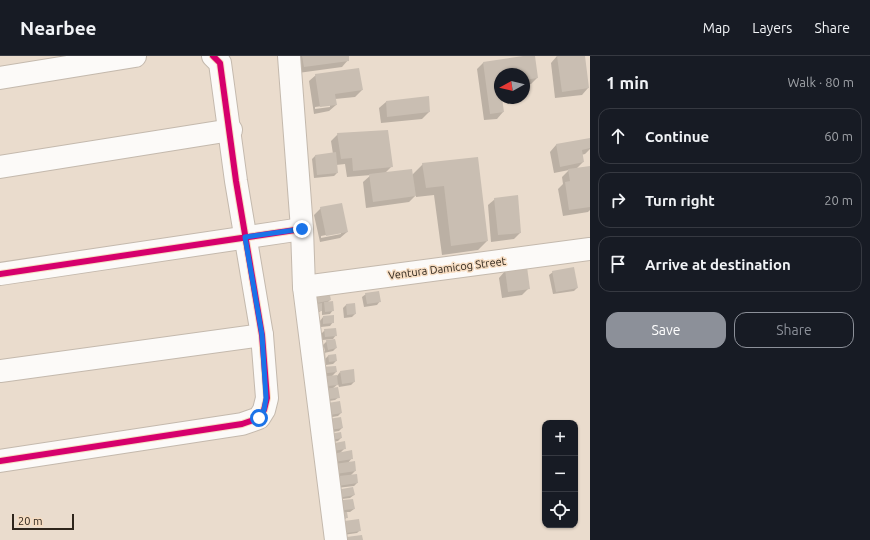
<!DOCTYPE html>
<html lang="en">
<head>
<meta charset="utf-8">
<style>
  :root { --surface:#171b24; --page:#20242c; --text:#f1f3f6; --muted:#9ea1a6; --line:#363941; --accent:#8c9099 }
  body { margin:0; font-family:Ubuntu,sans-serif; background:var(--page); color:var(--text) }
  .controls { position:absolute; right:12px; bottom:12px; display:grid; overflow:hidden; border-radius:8px; box-shadow:0 1px 3px #0004 }
  .controls button { width:36px; height:36px; display:grid; place-items:center; padding:0; border:0; border-bottom:1px solid var(--line); background:var(--surface); color:var(--text); font:20px sans-serif }
  .compass { position:absolute; left:494px; top:12px; width:36px; height:36px; border-radius:50%; background:var(--surface); box-shadow:0 1px 3px #0004; rotate:262deg }
  .scale { position:absolute; left:12px; bottom:10px; width:62px; box-sizing:border-box; padding-left:4px; border:2px solid #2e251b; border-top:0; font-size:11px; line-height:14px; white-space:nowrap; color:#2e251b; -webkit-text-stroke:3px #f6dcc1; paint-order:stroke }
  .stop { position:absolute; width:12px; height:12px; margin:-9px; border:3px solid #1a73e8; border-radius:50%; background:#fff }
  .stop.end { background:#1a73e8; border-color:#fff; box-shadow:0 1px 4px #0008 }
  .list { margin:0; padding:0; list-style:none }
  h2 { display:flex; justify-content:space-between; align-items:center; height:52px; margin:0; padding:0 16px; font-size:17px }
  h2 small { font-size:13px; font-weight:400; color:var(--muted) }
  .list li { display:grid; grid-template-columns:26px 1fr auto; gap:12px; align-items:center; box-sizing:border-box; height:56px; margin:0 8px 8px; padding:0 8px; border:1px solid var(--line); border-radius:12px }
  .list b { display:block; font-size:15px; white-space:nowrap }
  .list em { font-size:13px; font-style:normal; color:var(--muted) }
  .actions { display:flex; gap:8px; padding:12px 16px }
  .actions a { flex:1; padding:9px 0; border:1px solid var(--accent); border-radius:12px; text-align:center; font-size:14px; color:var(--accent) }
  .actions .main { background:var(--accent); color:#fff }
  .icon { flex:none; width:22px; height:22px; fill:none; stroke:currentColor; stroke-width:2; stroke-linecap:round; stroke-linejoin:round }
  .map { position:relative; flex:none; width:590px; height:484px; overflow:hidden }
  header { display:flex; align-items:center; gap:24px; box-sizing:border-box; height:56px; padding:0 20px; background:var(--surface); border-bottom:1px solid var(--line) }
  header strong { font-size:19px }
  nav { display:flex; gap:22px; margin-inline-start:auto; font-size:14px }
  main { display:flex }
  aside { flex:1; background:var(--surface) }
  .map>svg:first-child { display:block }
</style>
</head>
<body>
<header>
<strong>Nearbee</strong>
<nav><a>Map</a><a>Layers</a><a>Share</a></nav>
</header>
<main>
<div class="map">
<svg width="590" height="484" viewBox="0 0 590 484">
  <rect width="100%" height="100%" fill="#eadccd"/>
  <!-- shadow -->
  <g fill="#0003" fill-rule="evenodd">
    <path d="M296,0H348V4L342,11L298,17Z"/>
    <path d="M534,0L537,22L531,28L524,29V18H500V42L503,56L497,63L484,64L477,13L483,7Z"/>
    <path d="M557,0H584L588,32L582,39L555,42L551,7Z"/>
    <path d="M316,19L362,34L355,41L335,43L336,49L329,55L314,58L309,25ZM330,49V51L315,53V51Z"/>
    <path d="M428,41L429,56L422,63L381,67L379,52L386,46Z"/>
    <path d="M338,78L392,110L385,117L412,119L423,108L477,102L487,185L478,194L442,199L434,139L416,141V139L409,146L366,152L363,126L371,119L347,121L345,108L336,109L337,117L334,120L314,122L312,103L315,100L333,98L331,85Z"/>
    <path d="M590,83V93L585,98L581,99L583,106L576,113L590,111V154L588,156L563,160L558,133L563,128L562,121L569,114L554,117L550,96L556,89Z"/>
    <path d="M495,143L520,177L514,183L491,186L488,149Z"/>
    <path d="M321,152L347,176L340,182L320,186L314,159ZM341,176V178L321,182V180Z"/>
    <path d="M505,215L529,232L522,239L502,242L499,222Z"/>
    <path d="M553,216L577,232L574,235L553,238L549,219Z"/>
    <path d="M311,233L329,237L330,244L327,247L333,254L330,258L322,259V254L318,257Z"/>
    <path d="M366,238L380,245L377,249L364,251L362,241Z"/>
    <path d="M354,248L355,258L352,261L344,262L343,252L346,249Z"/>
    <path d="M319,261L320,265L323,261L333,266L330,270L321,271L320,267L317,270L312,263Z"/>
    <path d="M320,273L321,278L325,274L335,273L336,279L333,283L322,284L323,289L327,285L335,284L336,292L333,295L324,297L325,303L328,300L335,299L336,305L333,308L326,309V307L322,310L315,311L314,300L317,297L325,296L324,291L320,295H312L311,289L314,286L322,285V279L318,283L310,284V277L313,274Z"/>
    <path d="M316,315L336,316L331,321L337,320L340,316L354,326L351,329L339,331L338,328L332,333L339,341L335,344L317,347Z"/>
    <path d="M322,349L341,357L338,360L321,363Z"/>
    <path d="M319,368L342,372L339,375L321,378Z"/>
    <path d="M341,382L338,385L322,388V383Z"/>
    <path d="M345,392L340,397L352,402L347,408L355,415L350,420L357,427L354,430L328,433L322,393Z"/>
    <path d="M328,439H354L350,442L342,443L354,453L350,456H346L347,461L342,466L360,474L357,477L336,480Z"/>
  </g>
  <!-- building -->
  <g fill="#c9beb2">
    <path d="M302,0H349V5L304,11Z"/>
    <path d="M523,0H535L538,22L524,24V18H500V42H502L504,56L490,58L483,6Z"/>
    <path d="M557,0H585L589,32L562,36Z"/>
    <path d="M359,12L363,34L335,38L337,49L320,51L315,18Z"/>
    <path d="M429,40L430,56L387,61L386,45Z"/>
    <path d="M388,74L393,111L353,115L352,102L341,103L337,77Z"/>
    <path d="M590,82V92L582,94L584,106L560,111L556,88Z"/>
    <path d="M336,96L338,117L317,119L315,99Z"/>
    <path d="M478,101L488,185L451,190L444,130L426,132L422,107Z"/>
    <path d="M590,110V151L569,154L565,126L570,125L568,113Z"/>
    <path d="M412,113L416,140L373,146L369,118Z"/>
    <path d="M518,139L521,177L498,179L494,142Z"/>
    <path d="M342,147L348,176L326,180L320,151Z"/>
    <path d="M527,211L530,233L508,236L505,214Z"/>
    <path d="M574,211L578,232L556,236L552,215Z"/>
    <path d="M310,232L329,235L331,244L313,248Z"/>
    <path d="M379,235L381,246L367,248L365,237Z"/>
    <path d="M333,245L334,255L325,256L324,246Z"/>
    <path d="M322,247V255L311,256L310,249Z"/>
    <path d="M355,247L356,258L347,259L346,248Z"/>
    <path d="M334,259V267L323,268V260Z"/>
    <path d="M336,272L337,280L325,281L324,273Z"/>
    <path d="M335,283L337,292L328,294L326,284Z"/>
    <path d="M325,295L326,307L318,308L317,296Z"/>
    <path d="M336,298L337,305L329,306L328,299Z"/>
    <path d="M336,310L337,316L319,318V311Z"/>
    <path d="M354,313L355,326L342,328L340,315Z"/>
    <path d="M337,319L338,329L319,331L318,321Z"/>
    <path d="M338,331L340,342L320,344L318,334Z"/>
    <path d="M340,345L342,357L324,360L322,348Z"/>
    <path d="M341,361L343,372L324,375L322,364Z"/>
    <path d="M341,376L342,382L325,385L324,379Z"/>
    <path d="M345,385L346,393L326,396L325,389Z"/>
    <path d="M352,394L353,403L328,407L327,399Z"/>
    <path d="M355,405L356,415L329,419L328,409Z"/>
    <path d="M357,418L358,427L331,431L330,421Z"/>
    <path d="M353,431L355,439L332,443L331,435Z"/>
    <path d="M353,443L355,453L334,455L333,445Z"/>
    <path d="M347,456L348,462L336,463L335,457Z"/>
    <path d="M359,463L361,475L339,478L337,466Z"/>
    <path d="M362,479L363,484H339V482Z"/>
  </g>
  <g fill="none" stroke-linecap="round" stroke-linejoin="round">
    <defs>
      <g id="street">
        <path d="M289,0L302,173L304,231L336,484"/>
        <path d="M0,22L135,0"/>
        <path d="M0,111L231,74"/>
        <path d="M0,218L302,173"/>
        <path d="M304,231L590,193"/>
        <path d="M0,315L262,279"/>
        <path d="M0,405L242,368L259,362L264,354L267,342L262,279L236,125L220,7L213,0"/>
      </g>
    </defs>
    <!-- street casing -->
    <use href="#street" stroke="#c4b9ad" stroke-width="24"/>
    <!-- street -->
    <use href="#street" stroke="#fcfaf8" stroke-width="22"/>
    <defs>
      <g id="cycleway">
        <path d="M0,218L302,173"/>
        <path d="M0,405L242,368L259,362L264,354L267,342L262,279L236,125L220,7L213,0"/>
      </g>
    </defs>
    <!-- cycleway casing -->
    <use href="#cycleway" stroke="#f6dcc1" stroke-width="8"/>
    <!-- cycleway -->
    <use href="#cycleway" stroke="#d6006c" stroke-width="6"/>
  </g>
  <g fill="none" stroke-linecap="round" stroke-linejoin="round">
    <!-- route -->
    <path stroke="#1a73e8" stroke-width="5" d="M259,362L264,354L266,342L262,279L245,181L302,173"/>
  </g>
  <g text-anchor="middle" stroke-width="3" stroke-linejoin="round" paint-order="stroke">
    <!-- street labels -->
    <g font-size="11" fill="#2e251b" stroke="#f6dcc1">
      <text transform="translate(447 212) rotate(-7)" y="4">Ventura Damicog Street</text>
    </g>
  </g>
</svg>
<div class="controls">
<button>+</button>
<button>−</button>
<button><svg class="icon" aria-label="locate" viewBox="0 0 24 24"><circle cx="12" cy="12" r="6"/><path d="M12 2v4M12 18v4M2 12h4M18 12h4"/></svg></button>
</div>
<svg class="compass" viewBox="-18 -18 36 36"><path d="M0-13l5 13h-10z" fill="#e53935"/><path d="M0 13l5-13h-10z" fill="#9ea1a6"/></svg>
<div class="scale">20 m</div>
<div class="stop" style="left:259px;top:362px"></div>
<div class="stop end" style="left:302px;top:173px"></div>
</div>
<aside>
<h2>1 min<small>Walk · 80 m</small></h2>
<ul class="list">
<li><svg class="icon" aria-label="ahead" viewBox="0 0 24 24"><path d="M12 20V5M6 11l6-6 6 6"/></svg><div><b>Continue</b></div><em>60 m</em></li>
<li><svg class="icon" aria-label="right" viewBox="0 0 24 24"><path d="M7 20v-9h11M14 6l5 5-5 5"/></svg><div><b>Turn right</b></div><em>20 m</em></li>
<li><svg class="icon" aria-label="arrive" viewBox="0 0 24 24"><path d="M6 21V4h12l-3 4 3 4H6"/></svg><div><b>Arrive at destination</b></div></li>
</ul>
<div class="actions"><a class="main">Save</a><a>Share</a></div>
</aside>
</main>
</body>
</html>
